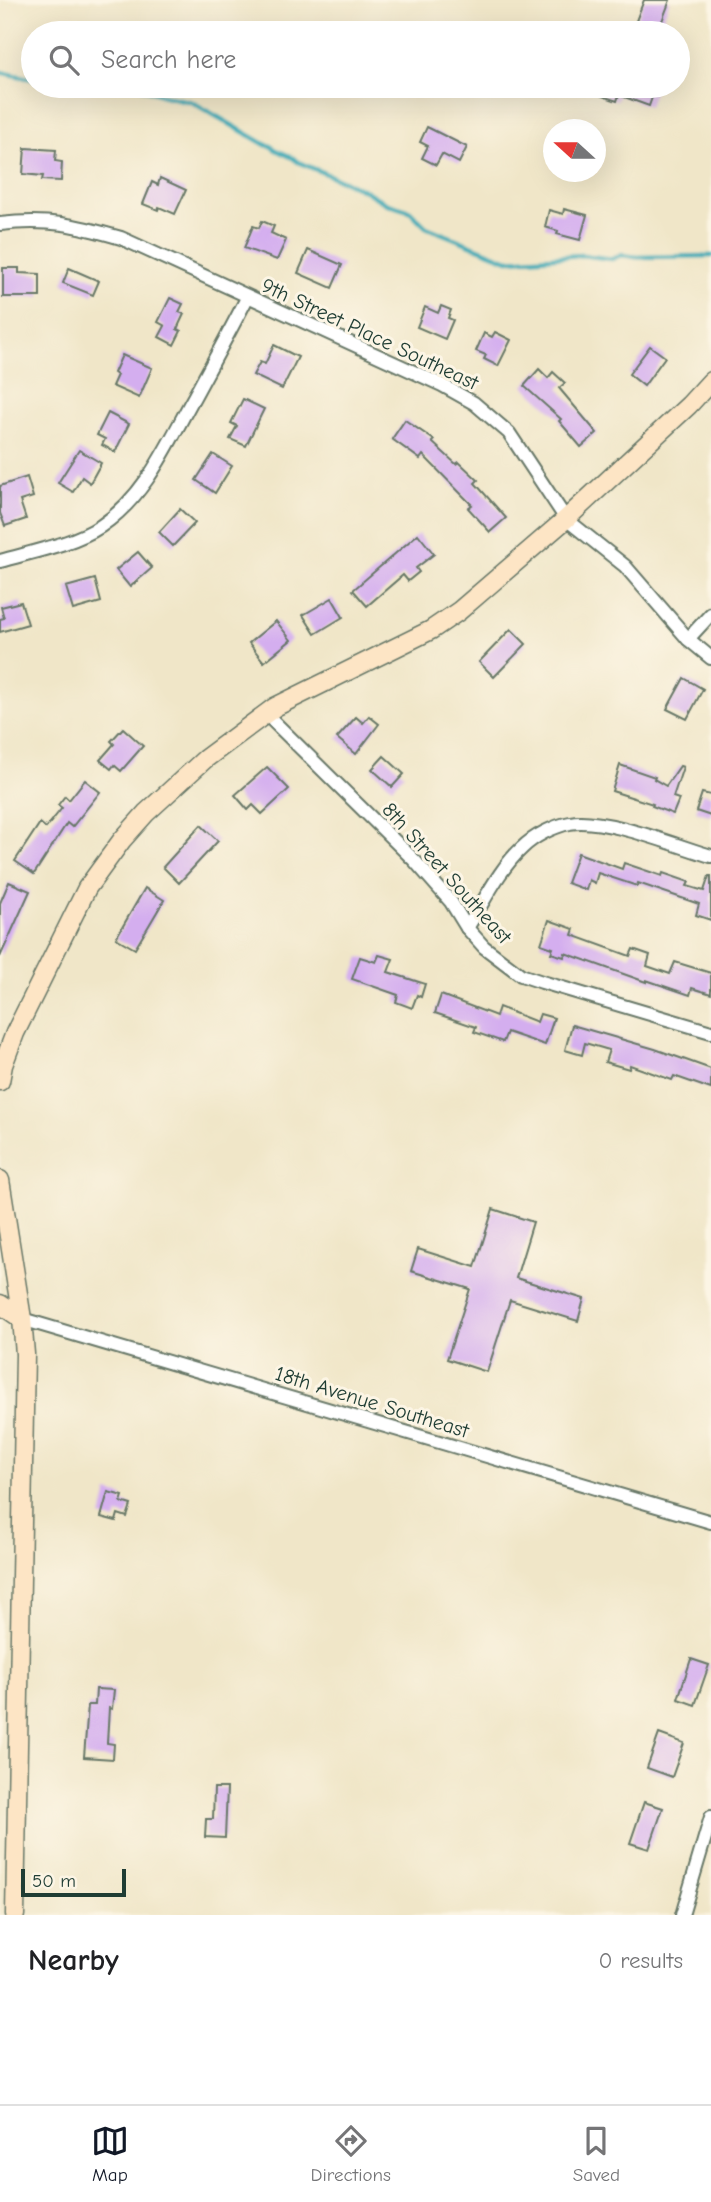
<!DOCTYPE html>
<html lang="en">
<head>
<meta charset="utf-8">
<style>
  :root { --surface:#fff; --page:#f6f6f6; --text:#202124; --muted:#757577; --line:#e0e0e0; --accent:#111827 }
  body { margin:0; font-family:"Comic Neue",sans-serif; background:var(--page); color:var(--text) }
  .compass { position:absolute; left:543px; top:119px; width:63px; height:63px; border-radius:50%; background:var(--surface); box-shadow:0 7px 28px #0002; rotate:291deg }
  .scale { position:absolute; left:21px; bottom:18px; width:105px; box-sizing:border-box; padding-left:7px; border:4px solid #1f3d34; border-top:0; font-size:19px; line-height:24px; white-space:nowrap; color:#1f3d34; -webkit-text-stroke:5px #fcf5e5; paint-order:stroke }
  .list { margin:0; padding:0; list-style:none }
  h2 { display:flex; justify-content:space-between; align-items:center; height:91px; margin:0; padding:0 28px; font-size:30px }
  h2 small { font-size:23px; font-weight:400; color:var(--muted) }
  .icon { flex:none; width:38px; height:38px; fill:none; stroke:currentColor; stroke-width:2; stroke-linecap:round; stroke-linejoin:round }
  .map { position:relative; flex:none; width:711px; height:1915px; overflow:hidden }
  .search { position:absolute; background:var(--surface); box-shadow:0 7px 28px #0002; left:21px; right:21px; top:21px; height:77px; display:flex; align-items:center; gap:18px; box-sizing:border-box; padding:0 24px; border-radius:38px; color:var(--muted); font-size:26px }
  .sheet { height:189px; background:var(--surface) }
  nav { display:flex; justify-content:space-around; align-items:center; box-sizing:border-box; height:98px; border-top:2px solid var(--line); background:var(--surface); font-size:19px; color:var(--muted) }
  nav a { display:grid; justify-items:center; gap:4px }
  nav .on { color:var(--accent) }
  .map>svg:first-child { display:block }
</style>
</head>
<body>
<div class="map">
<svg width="711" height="1915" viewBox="0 0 711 1915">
  <rect width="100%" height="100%" fill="#fcf5e5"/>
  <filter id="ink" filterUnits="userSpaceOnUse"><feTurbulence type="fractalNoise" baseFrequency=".0143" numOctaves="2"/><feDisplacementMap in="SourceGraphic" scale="14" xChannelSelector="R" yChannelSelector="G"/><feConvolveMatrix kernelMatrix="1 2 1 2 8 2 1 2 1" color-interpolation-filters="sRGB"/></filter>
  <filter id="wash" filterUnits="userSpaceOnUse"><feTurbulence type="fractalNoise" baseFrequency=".00686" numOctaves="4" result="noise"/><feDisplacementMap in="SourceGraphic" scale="28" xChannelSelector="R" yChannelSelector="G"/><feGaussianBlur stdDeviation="1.57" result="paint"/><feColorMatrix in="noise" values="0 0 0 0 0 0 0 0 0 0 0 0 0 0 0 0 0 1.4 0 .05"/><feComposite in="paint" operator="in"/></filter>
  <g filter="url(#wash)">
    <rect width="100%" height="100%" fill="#f0e6c8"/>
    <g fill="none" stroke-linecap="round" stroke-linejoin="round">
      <!-- stream -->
      <g stroke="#3aaab7" stroke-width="4.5">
        <path d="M0,72L33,79"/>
        <path d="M137,86L161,95L192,102L266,145L271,146C279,154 291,154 298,162L364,190L387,204L410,211L426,227L508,260L582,255L612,259L621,255L637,257L711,256"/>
      </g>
    </g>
    <g id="blocks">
      <!-- building -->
      <g fill="#d4aeef">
        <path d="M644,0H670L659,29L636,21Z"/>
        <path d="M597,86H646L655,89L649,106L619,95L617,101L602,96L605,90Z"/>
        <path d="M427,127L467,147L459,163L442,154L436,165L422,158L428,146L420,142Z"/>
        <path d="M25,148L56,150L55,161L62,162L61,181L42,180L43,176L23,174Z"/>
        <path d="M160,178L186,190L175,214L159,207L158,210L143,204L152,182L158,185Z"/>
        <path d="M564,209L587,215L580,240L557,234L558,231L545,227L549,210L563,214Z"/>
        <path d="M262,221L274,226L271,233L286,240L277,260L244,248L253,226L259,228Z"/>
        <path d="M308,250L342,265L332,288L298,273Z"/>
        <path d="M3,268H19V273L40,274V297H3Z"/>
        <path d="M69,268L99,281L93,295L63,283Z"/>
        <path d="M170,298L183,304L179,312L184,314L177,329L181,331L174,345L159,337L165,326L158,322Z"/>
        <path d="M441,306L451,310L448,318L453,320L445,339L417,327L425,307L438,313Z"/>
        <path d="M495,332L511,340L498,366L484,359L486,355L476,351L484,333L492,337Z"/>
        <path d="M274,345L298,357L282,389L253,375L260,362L265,364Z"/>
        <path d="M650,346L665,357L644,386L629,374Z"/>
        <path d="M122,355L152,368L139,398L112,386L117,375L114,373Z"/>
        <path d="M539,369L548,378L553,372L565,383L559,388L597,433L581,447L559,421L561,419L524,386Z"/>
        <path d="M243,399L264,409L246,446L230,439L237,426L231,423Z"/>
        <path d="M108,413L129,424L115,452L102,445L105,439L97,435Z"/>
        <path d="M405,420L434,440L432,442L456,464L459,462L478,480L475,483L506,518L490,532L468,508L472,505L423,455L420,459L392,439Z"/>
        <path d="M79,450L101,463L90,483L82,477L73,492L58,483Z"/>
        <path d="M213,454L232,466L215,493L196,480Z"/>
        <path d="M27,477L33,497L20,501L26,519L5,526L0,513V486Z"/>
        <path d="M180,509L195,523L173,546L159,532Z"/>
        <path d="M418,534L434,554L416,568L419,572L408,581L403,575L367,606L353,590Z"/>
        <path d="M138,552L152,568L130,587L116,570Z"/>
        <path d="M95,579L101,602L73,610L66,587Z"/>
        <path d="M332,598L343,617L315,634L303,615Z"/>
        <path d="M21,602L28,624L0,632V619L4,618L1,607Z"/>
        <path d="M276,621L291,640L264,662L249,643Z"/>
        <path d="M511,629L526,644L494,677L479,662Z"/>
        <path d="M684,678L703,689L687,719L667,709Z"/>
        <path d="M369,716L379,724L356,754L337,738L356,717L363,723Z"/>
        <path d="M123,728L143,746L121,771L114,765L111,769L100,760L114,744L111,741Z"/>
        <path d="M384,756L404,774L392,787L372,769Z"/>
        <path d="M620,765L655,777L654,779L666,786L680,766L683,767L673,797L679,799L673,814L652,806L653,804L612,791Z"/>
        <path d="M267,767L289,789L262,814L253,805L248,810L235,795Z"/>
        <path d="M85,780L100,792L72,827L67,823L34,874L15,861L40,823L46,828L62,808L58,805L65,796L69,800Z"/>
        <path d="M702,793L711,795V816L696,811Z"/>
        <path d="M201,825L218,841L179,883L163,867Z"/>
        <path d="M578,853L622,869L624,863L662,876L663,873L689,882L687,886L704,891L709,876H711V920L696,915L699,904L638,883L637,886L598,873L595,883L589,880L586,890L567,883Z"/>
        <path d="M9,882L30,891L0,957V903Z"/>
        <path d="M145,888L164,900L135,949L116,938Z"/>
        <path d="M549,920L574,929L572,935L630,956L633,949L650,955L647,966L670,974L675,962L711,973V994L692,988L690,995L646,980V982L565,953L564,957L551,953L553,948L541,944Z"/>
        <path d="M379,955L393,959L388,972L425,984L421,997L417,995L412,1008L396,1002L398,995L352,979L360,957L376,962Z"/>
        <path d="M441,995L496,1016L499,1007L537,1022L540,1014L554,1018L545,1045L507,1032L503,1042L474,1032L476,1027L435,1013Z"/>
        <path d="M572,1025L655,1049L711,1069V1089L674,1076L672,1080L630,1065L629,1069L605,1062L609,1050L585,1043L582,1055L565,1050Z"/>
        <path d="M493,1209L533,1222L516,1278L584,1299L578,1321L510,1300L487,1372L447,1359L470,1289L411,1271L418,1249L475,1267Z"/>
        <path d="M108,1492L123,1496L121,1502L131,1505L127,1517L118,1514L116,1521L101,1517Z"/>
        <path d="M691,1659L709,1665L695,1705L678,1699Z"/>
        <path d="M96,1689L114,1690L112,1709L109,1708L107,1743L114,1744L113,1759L84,1757L88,1705H95Z"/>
        <path d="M659,1734L684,1743L672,1777L647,1768Z"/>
        <path d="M214,1788H227L225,1838L205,1837L206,1819H213Z"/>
        <path d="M644,1802L663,1808L649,1849L630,1843Z"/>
      </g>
    </g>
  </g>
  <g filter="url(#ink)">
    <use href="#blocks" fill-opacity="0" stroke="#687868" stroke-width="2"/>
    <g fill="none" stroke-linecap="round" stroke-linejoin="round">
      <defs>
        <g id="street">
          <path d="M0,224C47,218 76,225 121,238L442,385L474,403L509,433L566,519L625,566L688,639L711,658"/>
          <path d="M0,561C31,552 74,544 101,526C147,495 168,443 194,397C212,364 230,331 247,298"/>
          <path d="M688,639L711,614"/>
          <path d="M266,714L414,860L451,902L467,928L484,947L521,975L542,982L711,1032"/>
          <path d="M467,928C484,902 499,869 522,848C534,836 554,826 570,823C602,816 677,846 711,856"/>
          <path d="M22,1319L711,1522"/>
          <path d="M682,1915L711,1817"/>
        </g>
        <g id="secondary">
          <path d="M0,1081L3,1065L15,1033L87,888L122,840L146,813L205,759L275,707L431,630L459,611L566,519L689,405L711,381"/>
          <path d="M0,1180L22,1319L25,1354L15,1915"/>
          <path d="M0,1304L22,1319"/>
        </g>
      </defs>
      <!-- street casing -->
      <use href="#street" stroke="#687868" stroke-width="16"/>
      <!-- secondary casing -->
      <use href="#secondary" stroke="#687868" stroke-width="21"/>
      <!-- street -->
      <use href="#street" stroke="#fff" stroke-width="12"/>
      <!-- secondary -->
      <use href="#secondary" stroke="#fde5c5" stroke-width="18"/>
    </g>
  </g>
  <g text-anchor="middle" stroke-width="6" stroke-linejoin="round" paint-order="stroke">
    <!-- street labels -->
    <g font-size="21" fill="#1f3d34" stroke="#fcf5e5">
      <text transform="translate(370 334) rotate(25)" y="7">9th Street Place Southeast</text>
      <text transform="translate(447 873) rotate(48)" y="7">8th Street Southeast</text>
      <text transform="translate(372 1402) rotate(17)" y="7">18th Avenue Southeast</text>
    </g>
  </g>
</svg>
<svg class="compass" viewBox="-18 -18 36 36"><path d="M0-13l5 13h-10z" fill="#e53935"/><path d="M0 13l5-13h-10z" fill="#757577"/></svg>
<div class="scale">50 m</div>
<div class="search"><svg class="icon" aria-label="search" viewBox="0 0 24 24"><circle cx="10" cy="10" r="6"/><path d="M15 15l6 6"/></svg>Search here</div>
</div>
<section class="sheet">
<h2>Nearby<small>0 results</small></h2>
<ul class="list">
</ul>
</section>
<nav>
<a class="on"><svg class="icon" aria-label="map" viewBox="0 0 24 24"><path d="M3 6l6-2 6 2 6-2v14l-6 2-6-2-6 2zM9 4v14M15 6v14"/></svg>Map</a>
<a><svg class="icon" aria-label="directions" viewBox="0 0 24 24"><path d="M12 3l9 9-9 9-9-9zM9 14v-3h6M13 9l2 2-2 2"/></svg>Directions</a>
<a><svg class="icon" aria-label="saved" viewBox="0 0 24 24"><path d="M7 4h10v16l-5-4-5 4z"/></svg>Saved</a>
</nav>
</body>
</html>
